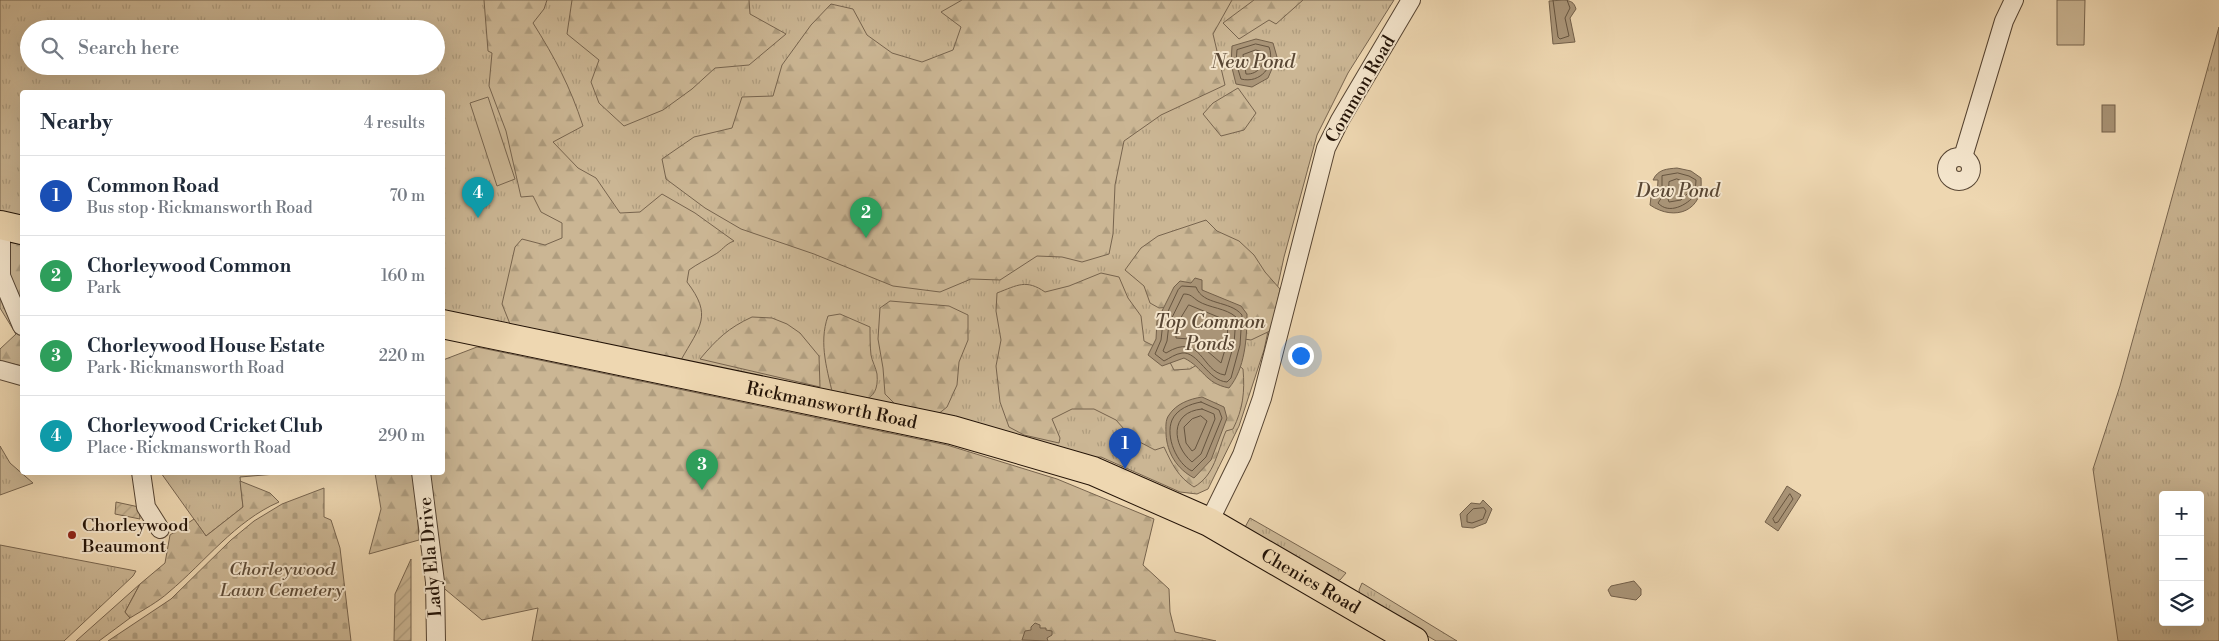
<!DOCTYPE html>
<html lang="en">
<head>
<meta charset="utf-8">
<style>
  :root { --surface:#fff; --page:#f2f2f3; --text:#1f2937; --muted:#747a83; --line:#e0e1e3; --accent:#db2777 }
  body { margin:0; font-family:"Libre Bodoni",serif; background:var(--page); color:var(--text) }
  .controls { position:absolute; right:15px; bottom:15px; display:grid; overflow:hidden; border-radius:5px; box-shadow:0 5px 20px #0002 }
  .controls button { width:45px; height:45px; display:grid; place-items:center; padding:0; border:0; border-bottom:1px solid var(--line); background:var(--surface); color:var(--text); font:25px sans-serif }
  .you { position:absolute; left:1300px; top:355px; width:18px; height:18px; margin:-12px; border:4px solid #fff; border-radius:50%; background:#1a73e8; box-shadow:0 0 0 8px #1a73e833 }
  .badge { display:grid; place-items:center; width:32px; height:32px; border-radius:50%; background:var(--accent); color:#fff; font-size:16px; font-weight:700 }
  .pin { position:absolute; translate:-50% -41px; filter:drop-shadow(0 1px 2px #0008) }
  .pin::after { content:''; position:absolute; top:26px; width:18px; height:15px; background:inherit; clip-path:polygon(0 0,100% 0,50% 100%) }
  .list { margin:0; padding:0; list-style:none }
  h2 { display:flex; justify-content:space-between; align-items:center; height:65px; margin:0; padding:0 20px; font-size:21px }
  h2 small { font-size:16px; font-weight:400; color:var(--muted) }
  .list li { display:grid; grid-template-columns:32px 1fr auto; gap:15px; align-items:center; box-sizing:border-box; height:80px; padding:0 20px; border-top:1px solid var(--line) }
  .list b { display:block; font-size:19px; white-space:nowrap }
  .list p { margin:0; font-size:16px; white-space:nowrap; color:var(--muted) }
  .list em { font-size:16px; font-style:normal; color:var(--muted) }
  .icon { flex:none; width:28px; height:28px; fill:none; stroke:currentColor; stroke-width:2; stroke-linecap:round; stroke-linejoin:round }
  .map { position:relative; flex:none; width:2219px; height:641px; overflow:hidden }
  .search { position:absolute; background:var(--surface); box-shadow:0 5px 20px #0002; left:20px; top:20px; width:425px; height:55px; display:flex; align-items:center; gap:12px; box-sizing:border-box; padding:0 18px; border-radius:28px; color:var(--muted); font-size:19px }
  .panel { position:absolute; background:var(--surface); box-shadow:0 5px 20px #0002; left:20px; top:90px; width:425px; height:385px; border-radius:5px }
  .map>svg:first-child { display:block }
</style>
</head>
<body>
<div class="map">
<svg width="2219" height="641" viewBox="0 0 2219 641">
  <defs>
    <pattern id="grass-tufts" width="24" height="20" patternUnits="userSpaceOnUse" patternTransform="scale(1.25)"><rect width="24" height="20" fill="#cbb694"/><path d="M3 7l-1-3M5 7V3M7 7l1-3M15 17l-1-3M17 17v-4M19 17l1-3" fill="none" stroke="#ae9c7e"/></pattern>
    <pattern id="forest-firs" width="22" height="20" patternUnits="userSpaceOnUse" patternTransform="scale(1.25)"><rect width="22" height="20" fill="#cbb694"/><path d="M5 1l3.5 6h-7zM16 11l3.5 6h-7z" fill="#ae9c7e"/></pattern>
    <pattern id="cemetery-stones" width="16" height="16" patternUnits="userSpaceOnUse" patternTransform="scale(1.25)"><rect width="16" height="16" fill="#cbb694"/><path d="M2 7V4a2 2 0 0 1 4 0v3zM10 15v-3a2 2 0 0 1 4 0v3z" fill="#ae9c7e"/></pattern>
    <pattern id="garden-furrows" width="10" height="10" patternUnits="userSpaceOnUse" patternTransform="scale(1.25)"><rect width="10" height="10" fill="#cbb694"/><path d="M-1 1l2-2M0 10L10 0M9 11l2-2" fill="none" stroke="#ae9c7e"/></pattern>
  </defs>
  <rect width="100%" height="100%" fill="#eed7b1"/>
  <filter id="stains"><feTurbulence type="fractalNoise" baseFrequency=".004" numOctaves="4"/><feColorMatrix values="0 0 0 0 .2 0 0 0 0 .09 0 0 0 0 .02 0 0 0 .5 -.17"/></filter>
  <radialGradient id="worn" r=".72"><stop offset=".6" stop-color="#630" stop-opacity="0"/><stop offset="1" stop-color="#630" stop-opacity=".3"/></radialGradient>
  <!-- grass -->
  <g fill="url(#grass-tufts)" stroke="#77644e" fill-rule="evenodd">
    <path d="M0,0H1394L1348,73L1317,135L1284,257L1264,350L1239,426L1208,489L1197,494L1180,492L1101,457L1090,458L443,314L442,92H22V218L0,213ZM29,29H436V66H29Z"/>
    <path d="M2219,27V641H2118L2093,469L2120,386ZM2163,495H2200V622H2163Z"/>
    <path d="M0,446L10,463L33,483L0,495Z"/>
    <path d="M161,473H288L240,477L243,507L206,536Z"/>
    <path d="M1250,518L1346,573L1340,580L1334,581L1244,529Z"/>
    <path d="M0,545L136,571L133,576L64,641H0Z"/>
    <path d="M1362,583L1457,641H1436L1360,596L1359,590Z"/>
    <path d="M140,584L125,612L130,618L99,641H76Z"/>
  </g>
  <!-- forest -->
  <g fill="url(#forest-firs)" stroke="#77644e">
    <path d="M484,0H547L544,9L533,23C555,58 570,86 583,126L553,142L578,168L596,178L620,213L640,212L662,194L695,213L734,241C725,244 722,251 714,255C706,260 697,264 689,270L687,282C713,316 700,326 681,360L510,324L502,304L515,247L522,239L545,245L562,238V223L541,212L533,196L521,197L506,131L489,86L492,53L488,51Z"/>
    <path d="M572,0H749L750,14L786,34L749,65L715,68L692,89L663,110L624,126L599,103L591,82L599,60L567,34Z"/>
    <path d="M962,0H1232L1213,34L1225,85L1161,115L1124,141L1115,185L1113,234L1109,254L1082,262L1062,257L1037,256L1000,280L971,279L940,292L893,286L814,254L741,229L705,208L666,179L662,159L694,137L732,128L742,97L773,96L782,65L811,25L831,4L853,9L867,35L892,53L922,62L953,50L961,27L941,12Z"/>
    <path d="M1254,0H1303L1276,24L1269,20L1239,39L1223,23Z"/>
    <path d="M1238,88L1256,113L1244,130L1221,136L1203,114L1213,103Z"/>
    <path d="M1206,220L1217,231L1239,241L1254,255L1265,272L1280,289L1272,330L1251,340L1231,337L1182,306L1159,308L1150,303L1144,286L1125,270L1141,248L1158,236Z"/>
    <path d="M0,236L22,241V366L0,361V349L16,334L0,308Z"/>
    <path d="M1101,273L1119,277L1128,298L1141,316L1144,341L1164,351L1174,370L1190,369L1212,356L1227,355L1243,369C1245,392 1243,409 1233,429L1226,431C1217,452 1215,475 1194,487C1178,477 1172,464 1164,447L1155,450L1132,438L1116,420L1094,409H1072L1052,419L1060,438L1059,443L1024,435L1009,427L1000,402L996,366L1001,340L996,311L997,293C1018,285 1026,279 1045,292L1069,286Z"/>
    <path d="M890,301L949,306L968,315V340L959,362L957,385L947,407L932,419L904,413L885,394L883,368L878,339L880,308Z"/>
    <path d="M840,314L870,327C870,336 870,346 871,355C872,361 876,368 877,374C880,405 856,403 834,400C828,372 818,344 828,316Z"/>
    <path d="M752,317L772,318L787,324L800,333L819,356L820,387L700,359C717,339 728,328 752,317Z"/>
    <path d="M477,347L947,445L1057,479L1154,519L1143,565L1169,589L1170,612L1175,632L1216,641H532L538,608L482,620L440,585L427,473L442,472L443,360Z"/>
    <path d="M375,473H415L419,540L369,554L381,509Z"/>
    <path d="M240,481L270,493L279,502C235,521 205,562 169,592C158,602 143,610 130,618L125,612L140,584L165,563L170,535L194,519L206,536L243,507Z"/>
  </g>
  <!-- cemetery -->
  <path fill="url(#cemetery-stones)" stroke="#77644e" d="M324,488V517L331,520L340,548L351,641H108L171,599L231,540L254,521L282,504Z"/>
  <!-- garden -->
  <g fill="url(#garden-furrows)" stroke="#77644e">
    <path d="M116,502L139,507L140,519L115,514Z"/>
    <path d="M411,559V641H394L395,594Z"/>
  </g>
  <!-- pitch -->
  <g fill="#cbb694" stroke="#77644e">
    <path d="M2057,0H2085L2084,45H2057Z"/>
    <path d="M488,97L515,179L497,186L470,103Z"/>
  </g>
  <!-- water -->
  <g fill="#a99477" stroke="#73604a">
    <path d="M1564,0C1571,1 1574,2 1576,9L1570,18L1575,42L1553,44L1549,1Z"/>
    <path d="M1256,39L1273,43L1277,57L1268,78L1252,87L1236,84L1231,64L1232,46Z"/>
    <rect x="2102" y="105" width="13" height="27"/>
    <path d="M1677,168L1691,171L1701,178C1704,211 1675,222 1650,205L1651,197H1657L1658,180H1653C1658,169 1667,169 1677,168Z"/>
    <path d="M1195,278L1202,280V290L1241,306L1247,314C1247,338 1245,369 1229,388C1204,383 1204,368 1184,358L1162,366L1148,355L1156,339L1157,321L1174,287L1180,281L1191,283Z"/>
    <path d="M1202,397L1224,407L1227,418L1211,460L1194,478C1177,469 1167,453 1166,434C1166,428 1165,420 1169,415C1176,404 1189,399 1202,397Z"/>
    <path d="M1787,486L1801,495L1778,531L1765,522Z"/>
    <path d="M1483,500L1492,509L1486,523L1473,528L1462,527L1460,514L1471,503L1480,504Z"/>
    <path d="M1634,581L1641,589V595L1636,600L1611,596L1608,590L1611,586Z"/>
    <path d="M1035,623L1040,625V628H1046V630L1052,631V635L1047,638L1048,641L1022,640L1025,631L1031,630V627Z"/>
  </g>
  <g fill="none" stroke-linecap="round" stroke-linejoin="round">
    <!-- shore -->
    <g stroke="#66543f" stroke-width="1">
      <path d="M1553,0L1558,37L1560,39L1569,36L1565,18L1570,8L1567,0"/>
      <path d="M1256,44L1269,47C1276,66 1260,84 1241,79L1236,63L1237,50Z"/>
      <path d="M1256,50L1263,52C1267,63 1258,75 1246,74L1243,55Z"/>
      <path d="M1678,173L1689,176L1696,180L1695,195C1687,205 1669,215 1658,203L1662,197V176Z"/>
      <path d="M1677,179L1690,184V191L1681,200L1669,202L1668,199L1669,182Z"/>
      <path d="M1182,286L1196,287C1203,306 1230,300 1242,315L1240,345L1231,378L1227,382C1208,381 1198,351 1182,353C1175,354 1170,358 1164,361L1155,354L1161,340L1163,322L1178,290Z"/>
      <path d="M1184,294C1191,294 1192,297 1198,301C1209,308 1226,308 1236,317L1234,344L1225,375C1201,372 1202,331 1166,353L1163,351L1167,341L1169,324Z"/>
      <path d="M1189,305L1228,321L1227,343L1221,363L1199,344L1189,339L1176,338V326Z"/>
      <path d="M1201,402L1219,410L1222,418L1206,457L1192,471C1177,464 1165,437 1172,420C1177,409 1190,404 1201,402Z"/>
      <path d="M1202,409L1214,414L1215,419L1201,454L1192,462C1172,445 1169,412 1202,409Z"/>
      <path d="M1201,416L1207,421L1195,449L1192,451L1186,443L1184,427L1192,419Z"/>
      <path d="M1790,494L1793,499L1778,522L1775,523L1773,519Z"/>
      <path d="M1484,508L1486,511L1483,519L1472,523L1467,522V515L1473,509Z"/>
    </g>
    <defs>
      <g id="street">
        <circle cx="1959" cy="169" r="12"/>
        <path d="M1963,157L2004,21L2014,0"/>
        <path d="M1,225V276L22,326"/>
        <path d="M0,370L22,376"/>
        <path d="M141,472L146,507L160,529"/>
        <path d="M421,472L435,582L436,641"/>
        <path d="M1209,522L1242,455L1262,398L1326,148L1340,120L1411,0"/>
      </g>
      <g id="primary">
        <path d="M0,225L22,230"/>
        <path id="s1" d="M442,324L952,430L1093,471L1209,522L1414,641"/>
      </g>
    </defs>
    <!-- street casing -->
    <use href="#street" stroke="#564432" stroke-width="20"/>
    <!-- primary casing -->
    <use href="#primary" stroke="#231307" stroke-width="30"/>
    <!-- street -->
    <use href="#street" stroke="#f4e5cc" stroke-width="18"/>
    <!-- primary -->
    <use href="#primary" stroke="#eed7b1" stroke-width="28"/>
  </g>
  <!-- markers -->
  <circle fill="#8f2418" stroke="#f4e5cc" stroke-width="2" cx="72" cy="535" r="5"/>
  <g text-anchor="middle" stroke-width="4" stroke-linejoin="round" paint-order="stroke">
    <!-- street labels -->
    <g font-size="18" fill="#231307" stroke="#f4e5cc">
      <text transform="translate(1360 89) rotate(-60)" y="6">Common Road</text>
      <text dy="6" stroke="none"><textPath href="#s1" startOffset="398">Rickmansworth Road</textPath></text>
      <text transform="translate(430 557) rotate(-95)" y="6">Lady Ela Drive</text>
      <text dy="6" stroke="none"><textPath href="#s1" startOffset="912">Chenies Road</textPath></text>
    </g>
    <!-- poi labels -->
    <g font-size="18" fill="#231307" stroke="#f4e5cc" text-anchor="start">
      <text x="82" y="531">Chorleywood<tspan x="82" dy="21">Beaumont</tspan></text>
    </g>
    <!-- park labels -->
    <g font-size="18" font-style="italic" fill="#5e4c38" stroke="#f4e5cc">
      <text x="282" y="575">Chorleywood<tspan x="282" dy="21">Lawn Cemetery</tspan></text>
    </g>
    <!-- water labels -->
    <g font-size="19" font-style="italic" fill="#594734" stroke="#f4e5cc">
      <text x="1253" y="68">New Pond</text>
      <text x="1678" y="197">Dew Pond</text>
      <text x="1210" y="328">Top Common<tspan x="1210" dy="22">Ponds</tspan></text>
    </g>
  </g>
  <rect width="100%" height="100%" filter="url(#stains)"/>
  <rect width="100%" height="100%" fill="url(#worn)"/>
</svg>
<div class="controls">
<button>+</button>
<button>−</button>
<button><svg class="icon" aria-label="layers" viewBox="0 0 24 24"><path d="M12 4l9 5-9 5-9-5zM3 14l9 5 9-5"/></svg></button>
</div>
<div class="you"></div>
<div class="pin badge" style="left:1125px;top:469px;background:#1a4fb4">1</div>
<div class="pin badge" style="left:866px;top:238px;background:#2e9e5b">2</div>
<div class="pin badge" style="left:702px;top:490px;background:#2e9e5b">3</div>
<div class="pin badge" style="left:478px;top:218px;background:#0f9aa8">4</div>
<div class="search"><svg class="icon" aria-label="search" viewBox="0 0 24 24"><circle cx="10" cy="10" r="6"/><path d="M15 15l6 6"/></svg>Search here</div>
<section class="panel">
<h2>Nearby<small>4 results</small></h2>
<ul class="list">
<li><span class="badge" style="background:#1a4fb4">1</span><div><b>Common Road</b><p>Bus stop · Rickmansworth Road</p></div><em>70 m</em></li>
<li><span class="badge" style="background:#2e9e5b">2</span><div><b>Chorleywood Common</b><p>Park</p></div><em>160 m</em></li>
<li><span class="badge" style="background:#2e9e5b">3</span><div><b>Chorleywood House Estate</b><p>Park · Rickmansworth Road</p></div><em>220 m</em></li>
<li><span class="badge" style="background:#0f9aa8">4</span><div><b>Chorleywood Cricket Club</b><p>Place · Rickmansworth Road</p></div><em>290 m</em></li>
</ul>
</section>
</div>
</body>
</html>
